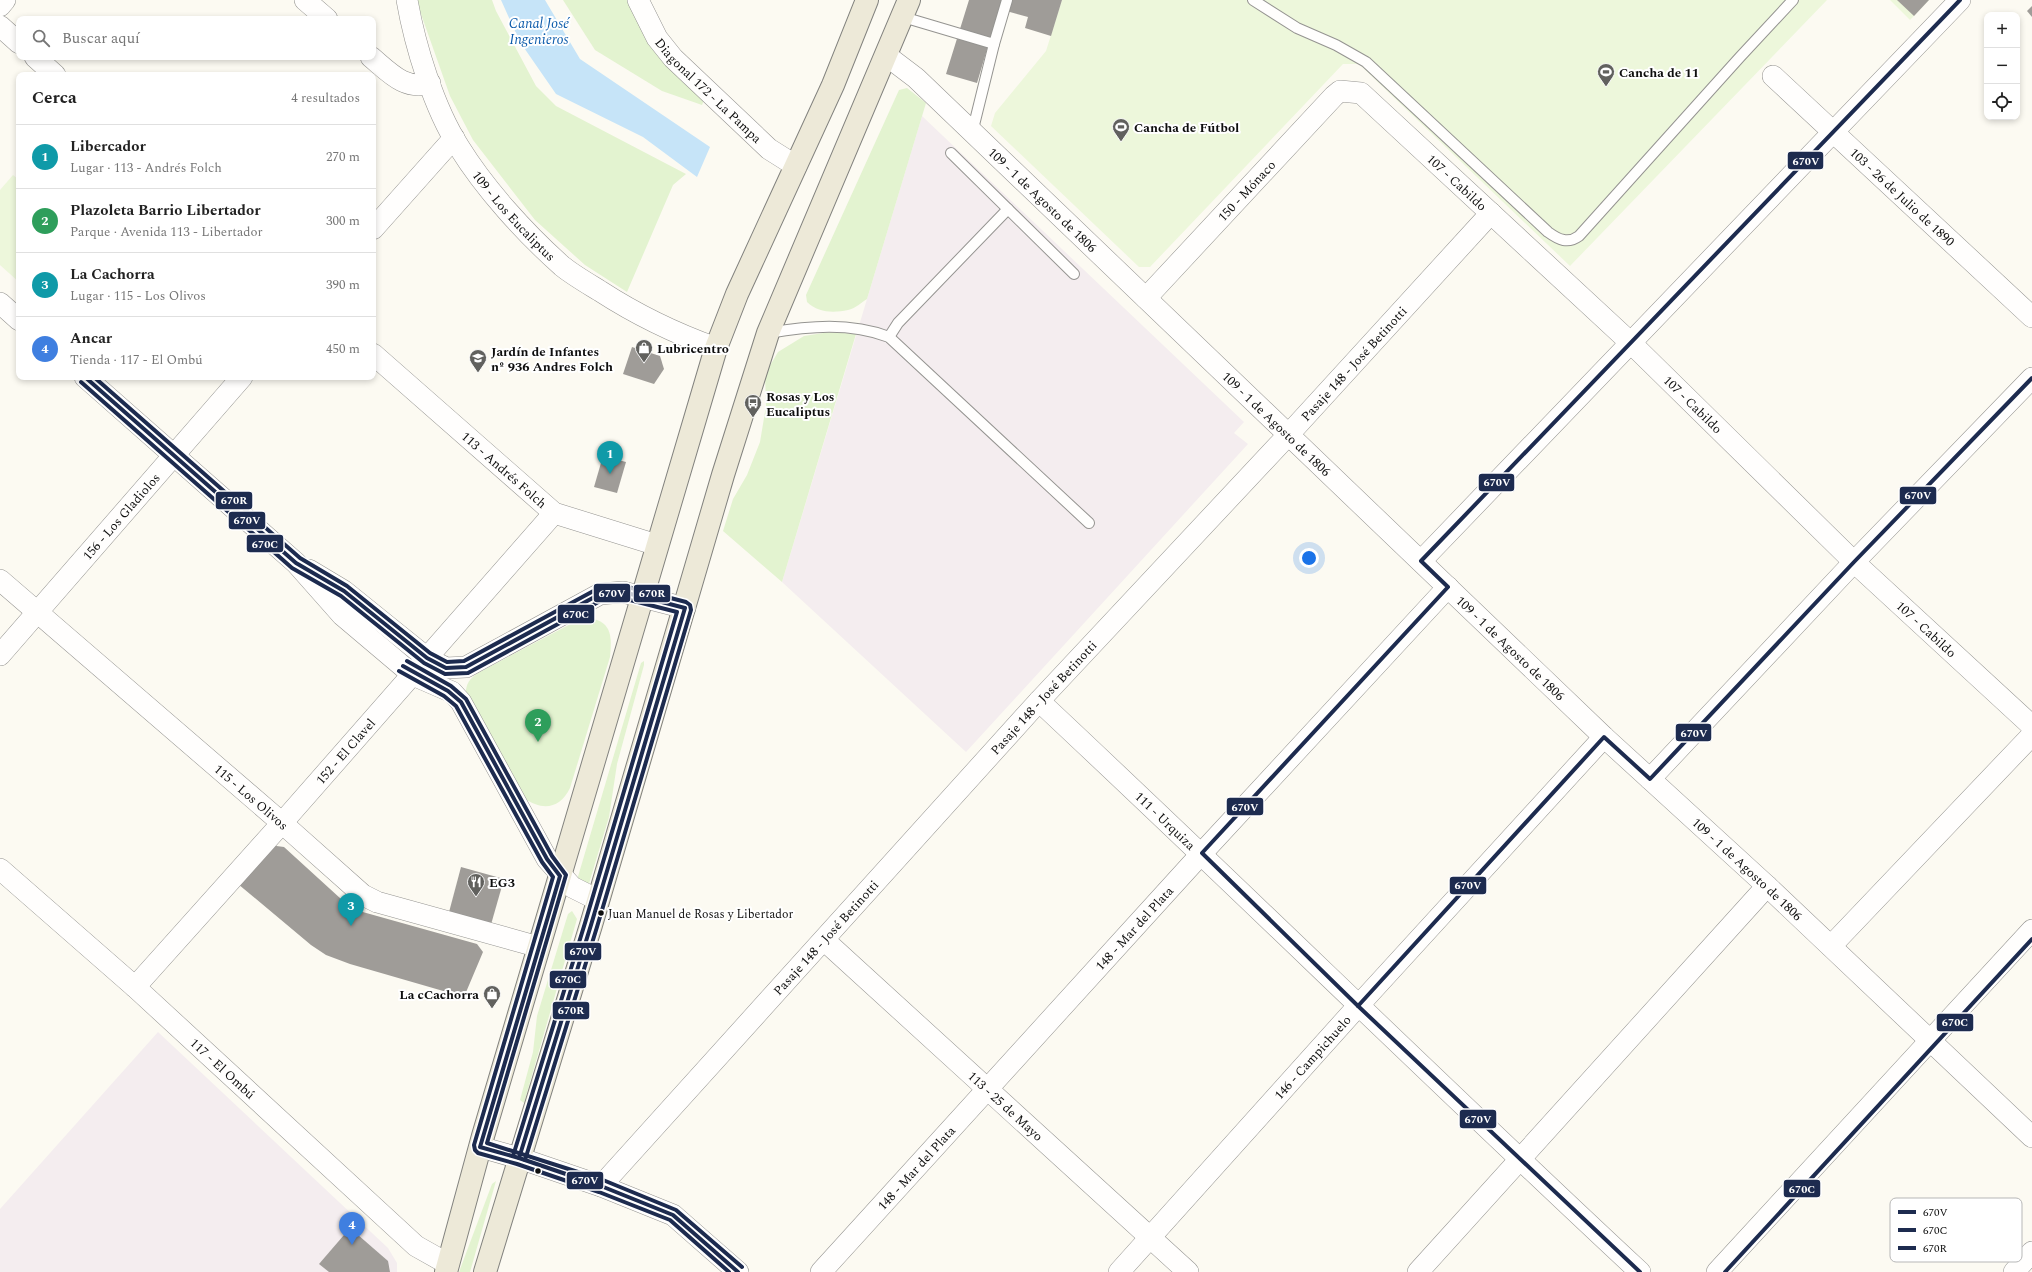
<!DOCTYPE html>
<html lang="es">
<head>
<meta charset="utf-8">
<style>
  :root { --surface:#fff; --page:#f6f6f6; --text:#222; --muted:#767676; --line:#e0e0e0; --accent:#2563eb }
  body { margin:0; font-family:Spectral,serif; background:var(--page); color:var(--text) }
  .controls { position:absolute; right:12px; top:12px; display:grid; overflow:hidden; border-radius:8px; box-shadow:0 2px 6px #0003 }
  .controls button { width:36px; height:36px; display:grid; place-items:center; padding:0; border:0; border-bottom:1px solid var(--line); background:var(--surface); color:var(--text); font:20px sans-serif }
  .you { position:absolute; left:1309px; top:558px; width:14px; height:14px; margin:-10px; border:3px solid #fff; border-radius:50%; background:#1a73e8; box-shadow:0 0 0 6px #1a73e833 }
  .badge { display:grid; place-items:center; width:26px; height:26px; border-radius:50%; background:var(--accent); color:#fff; font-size:13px; font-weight:700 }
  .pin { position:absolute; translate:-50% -33px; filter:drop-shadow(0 1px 2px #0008) }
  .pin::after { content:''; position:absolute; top:21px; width:14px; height:12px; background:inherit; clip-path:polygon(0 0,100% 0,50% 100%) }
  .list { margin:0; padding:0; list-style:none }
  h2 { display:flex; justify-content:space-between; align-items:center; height:52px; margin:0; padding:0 16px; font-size:17px }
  h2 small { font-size:13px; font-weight:400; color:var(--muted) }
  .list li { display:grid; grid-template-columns:26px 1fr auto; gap:12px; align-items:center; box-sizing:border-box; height:64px; padding:0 16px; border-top:1px solid var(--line) }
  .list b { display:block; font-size:15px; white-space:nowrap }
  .list p { margin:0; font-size:13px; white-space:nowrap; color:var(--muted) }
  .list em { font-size:13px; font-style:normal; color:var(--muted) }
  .icon { flex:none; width:22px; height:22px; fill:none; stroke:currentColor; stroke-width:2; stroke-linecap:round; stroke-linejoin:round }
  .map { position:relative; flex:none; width:2032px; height:1272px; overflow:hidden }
  .search { position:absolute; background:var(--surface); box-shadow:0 2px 6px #0003; left:16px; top:16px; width:360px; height:44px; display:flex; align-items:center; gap:10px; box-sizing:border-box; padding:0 14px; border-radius:8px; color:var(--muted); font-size:15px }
  .panel { position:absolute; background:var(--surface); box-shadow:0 2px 6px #0003; left:16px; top:72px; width:360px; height:308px; border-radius:8px }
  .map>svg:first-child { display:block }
</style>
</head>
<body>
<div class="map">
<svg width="2032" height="1272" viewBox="0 0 2032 1272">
  <rect width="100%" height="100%" fill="#fcfaf2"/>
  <!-- industrial -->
  <g fill="#f4edef">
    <path d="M922,116L1244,422L1234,433L1248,444L966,752L782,582Z"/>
    <path d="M158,1032L388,1248L397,1263V1272H0V1209Z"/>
  </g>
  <!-- green -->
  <g fill="#e3f3d0">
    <path d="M416,0H492L496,11L536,86L556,106L686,174L673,185L627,292L585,265L535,220L473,140L450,96Z"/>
    <path d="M563,0H629L704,100L702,105L662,91L595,50Z"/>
    <path d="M907,88L926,103L867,299C862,302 855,309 848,310C834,313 818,313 807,302L806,295L899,90Z"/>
    <path d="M830,332L856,334L782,582L723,531L733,499L747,475L760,442L766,406L765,374L778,352L804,336Z"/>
    <path d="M590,618C612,622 612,637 610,657L570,788C560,809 542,811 524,798L466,696C465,685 469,679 478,673L580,619Z"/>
    <path d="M644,661V665L617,764L609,817L588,887L577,880L641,663Z"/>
    <path d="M572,911L577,919L524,1103L520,1100L533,1052L537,1016L568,914Z"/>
    <path d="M496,1181L470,1272H459L492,1184Z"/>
  </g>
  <!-- pitch -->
  <g fill="#edf7db">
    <path d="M1062,0H1827L1570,266L1359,64H1343L1150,267H1139L991,126L995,113L1046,51Z"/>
    <path d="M1890,0H1929L1910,20Z"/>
    <path d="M13,175L19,180V282L0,265V190Z"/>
  </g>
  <!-- water -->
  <path fill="#c6e4f8" d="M501,0H545L580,59L710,147L697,177L643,137L556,94L520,42Z"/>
  <!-- building -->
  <g fill="#9f9c98">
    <path d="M969,0H1062L1051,36L1025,28L1028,17L999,9L977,83L946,74Z"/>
    <path d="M1897,0H1929L1914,16Z"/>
    <path d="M2032,6V17L2027,11Z"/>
    <path d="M632,347L660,356L664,369L654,384L623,374Z"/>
    <path d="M603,456L626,462L617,493L594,487Z"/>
    <path d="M269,845L284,847L352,909L477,944L483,952L464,997L350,964L326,955L311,945L238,884Z"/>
    <path d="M461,867L504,879L490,928L448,916Z"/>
    <path d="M350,1228L388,1261L390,1272H329L319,1264Z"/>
  </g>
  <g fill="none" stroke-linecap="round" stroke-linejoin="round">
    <defs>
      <g id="service">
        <path d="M1253,0L1297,28L1336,45L1366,62L1548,232C1559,240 1568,244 1579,236L1740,57L1793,0"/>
        <path d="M903,17L994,44L1007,0"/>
        <path d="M972,133L994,44"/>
        <path d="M951,153L1074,274"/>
        <path d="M768,333C809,326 850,322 889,337L1089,523"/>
        <path d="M889,337L898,323L1008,209"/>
      </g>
      <g id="minor">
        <path d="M305,0L327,19"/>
        <path id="s1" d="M407,0C415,46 434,108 459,147C485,189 525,233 562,266C573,275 587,283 600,291C637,315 674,333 716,348"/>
        <path id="s2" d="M638,0L657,38L673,58L769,149L796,166"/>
        <path d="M0,6L5,0"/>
        <path d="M0,26L19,43"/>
        <path id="s3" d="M887,56L916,78L1604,737L1767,886L2032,1137"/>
        <path d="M35,57L55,75"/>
        <path d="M371,57C389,72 405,91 430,83"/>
        <path id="s4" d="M1773,76L2032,317"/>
        <path d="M373,229L454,138"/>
        <path id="s5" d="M1146,298L1334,96L1340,91L1361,93L1632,344L1854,562L2032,726"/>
        <path d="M0,303L19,320"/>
        <path id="s6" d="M373,354L554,513L657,545"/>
        <path d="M85,377L296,563L342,615L413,675L452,692L461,702L547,859L572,887L598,900"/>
        <path d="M1421,561L1960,0"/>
        <path d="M309,570L344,591L427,658L446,668L466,667L600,594L623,592L685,608"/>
        <path id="s7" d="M0,580L282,823L363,895L377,902L539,947"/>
        <path id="s8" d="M0,655L242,377"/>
        <path id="s9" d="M1039,701C1241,890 1438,1084 1640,1272"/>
        <path d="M1650,779L1854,562L2032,378"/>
        <path id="s10" d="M0,869L135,987L416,1246L448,1264"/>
        <path id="s11" d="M824,940L1188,1272"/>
        <path d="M1831,946L2032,735"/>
        <path id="s12" d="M135,987L282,823L554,513"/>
        <path d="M480,1147L519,1158L601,1186L673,1215L738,1272"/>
        <path id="s13" d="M601,1186L1039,701L1289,434L1491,213"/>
        <path id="s14" d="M821,1272L1202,853L1448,587"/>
        <path id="s15" d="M1119,1272L1358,1006L1604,737"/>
        <path d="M1418,1272L1767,886"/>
        <path d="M1717,1272L2032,930"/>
        <path d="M2014,1272L2032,1252"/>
      </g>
      <g id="primary">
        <path d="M446,1272L483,1136L716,348L737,294L833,85L867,0"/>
        <path d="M485,1272L591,925L723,475L768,333L909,0"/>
      </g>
    </defs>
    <!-- service casing -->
    <use href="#service" stroke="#959491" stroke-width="12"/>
    <!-- minor casing -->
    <use href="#minor" stroke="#959491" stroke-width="22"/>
    <!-- primary casing -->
    <use href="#primary" stroke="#82827e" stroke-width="24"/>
    <!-- service -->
    <use href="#service" stroke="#fffefd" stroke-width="10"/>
    <!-- minor -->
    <use href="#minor" stroke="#fffefd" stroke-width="21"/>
    <!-- primary -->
    <use href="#primary" stroke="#ede9d8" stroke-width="22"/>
    <defs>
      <g id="bus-1">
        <path d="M85,377L296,563L344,591L427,658L446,668L466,667L600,594L623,592L685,608L591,925L519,1158"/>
        <path d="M403,666L448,691L461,702L547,859L560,876L480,1147L519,1158L601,1186L673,1215L738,1272"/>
        <path d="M1358,1006L1604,737L1650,779L1854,562L2032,378"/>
        <path d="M1640,1272L1358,1006L1202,853L1448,587L1421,561L1960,0"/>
      </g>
      <g id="bus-2">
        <path d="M81,382L292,568L341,596L424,663L445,674L468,673L602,600L622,598L677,612L585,923L513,1156"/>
        <path d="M399,671L444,696L456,706L542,862L553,877L474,1145L475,1150L478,1153L517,1164L599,1192L670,1220L729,1272"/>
        <path d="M1725,1272L2032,939"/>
      </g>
      <g id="bus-3">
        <path d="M94,377L300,558L347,586L430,653L447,662L464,661L599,588L624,586L686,602L690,605L691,610L597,927L525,1160"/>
        <path d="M407,661L451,686L466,699L552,856L566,875L487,1143L603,1180L676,1210L742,1267"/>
      </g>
    </defs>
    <!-- bus-1 casing -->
    <use href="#bus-1" stroke="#fff" stroke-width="7"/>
    <!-- bus-2 casing -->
    <use href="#bus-2" stroke="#fff" stroke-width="7"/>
    <!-- bus-3 casing -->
    <use href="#bus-3" stroke="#fff" stroke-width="7"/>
    <!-- bus-1 -->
    <use href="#bus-1" stroke="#1d2b4f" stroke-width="4"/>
    <!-- bus-2 -->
    <use href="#bus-2" stroke="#1d2b4f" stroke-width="4"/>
    <!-- bus-3 -->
    <use href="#bus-3" stroke="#1d2b4f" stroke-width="4"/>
  </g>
  <!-- icons -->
  <defs>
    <symbol id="stadium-pin" viewBox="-11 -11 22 30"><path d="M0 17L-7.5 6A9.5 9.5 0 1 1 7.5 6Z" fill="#61615e" stroke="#fff"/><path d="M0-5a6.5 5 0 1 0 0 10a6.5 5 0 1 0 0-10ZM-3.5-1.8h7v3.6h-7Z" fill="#fff"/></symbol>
    <symbol id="shop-pin" viewBox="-11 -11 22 30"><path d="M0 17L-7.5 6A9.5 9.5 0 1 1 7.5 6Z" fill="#61615e" stroke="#fff"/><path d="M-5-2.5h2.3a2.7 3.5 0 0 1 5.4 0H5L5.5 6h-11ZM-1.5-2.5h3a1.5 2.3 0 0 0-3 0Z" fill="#fff"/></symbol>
    <symbol id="school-pin" viewBox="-11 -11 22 30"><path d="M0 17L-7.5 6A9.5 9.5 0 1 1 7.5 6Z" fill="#61615e" stroke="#fff"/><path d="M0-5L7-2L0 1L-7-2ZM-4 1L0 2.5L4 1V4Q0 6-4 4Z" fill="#fff"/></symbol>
    <symbol id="bus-pin" viewBox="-11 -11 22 30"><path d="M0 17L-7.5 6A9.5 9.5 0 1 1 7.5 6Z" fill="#61615e" stroke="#fff"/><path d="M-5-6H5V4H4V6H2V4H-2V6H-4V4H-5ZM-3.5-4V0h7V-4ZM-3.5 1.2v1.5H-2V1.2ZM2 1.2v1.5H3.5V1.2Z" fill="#fff"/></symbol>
    <symbol id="restaurant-pin" viewBox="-11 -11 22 30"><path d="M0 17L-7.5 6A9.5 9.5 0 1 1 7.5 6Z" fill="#61615e" stroke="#fff"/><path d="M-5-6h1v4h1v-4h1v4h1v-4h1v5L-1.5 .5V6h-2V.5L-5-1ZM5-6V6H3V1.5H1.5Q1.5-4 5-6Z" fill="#fff"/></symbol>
  </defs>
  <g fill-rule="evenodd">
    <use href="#stadium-pin" x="1596" y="62" width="20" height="27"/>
    <use href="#stadium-pin" x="1111" y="117" width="20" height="27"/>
    <use href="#shop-pin" x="634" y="338" width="20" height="27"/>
    <use href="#school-pin" x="468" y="348" width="20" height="27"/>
    <use href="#bus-pin" x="743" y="393" width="20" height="27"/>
    <use href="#restaurant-pin" x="466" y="872" width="20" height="27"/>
    <use href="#shop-pin" x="482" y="984" width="20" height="27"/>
  </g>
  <!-- markers -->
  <g fill="#0e0e0e" stroke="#fff" stroke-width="1.5">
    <circle cx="601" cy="913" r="3.5"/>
    <circle cx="538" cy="1171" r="3.5"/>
  </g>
  <g text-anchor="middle" stroke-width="4" stroke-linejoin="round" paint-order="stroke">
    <!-- bus labels -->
    <g font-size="12" fill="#0e0e0e" stroke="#fff" text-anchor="start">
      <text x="608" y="918">Juan Manuel de Rosas y Libertador</text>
    </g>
    <!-- poi labels -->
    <g font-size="13" font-weight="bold" fill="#0e0e0e" stroke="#fff" text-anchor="start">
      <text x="1619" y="77">Cancha de 11</text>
      <text x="1134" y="132">Cancha de Fútbol</text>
      <text x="657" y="353">Lubricentro</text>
      <text x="491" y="356">Jardín de Infantes<tspan x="491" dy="15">nº 936 Andres Folch</tspan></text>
      <text x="766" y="401">Rosas y Los<tspan x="766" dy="15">Eucaliptus</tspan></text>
      <text x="489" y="887">EG3</text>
      <text x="479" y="999" text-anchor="end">La cCachorra</text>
    </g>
    <!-- street labels -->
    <g font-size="13" fill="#0e0e0e" stroke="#fff">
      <text dy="5" stroke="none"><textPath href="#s2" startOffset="116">Diagonal 172 - La Pampa</textPath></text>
      <text dy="5" stroke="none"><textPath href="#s5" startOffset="436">107 - Cabildo</textPath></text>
      <text dy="5" stroke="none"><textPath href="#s5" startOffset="147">150 - Mónaco</textPath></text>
      <text dy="5" stroke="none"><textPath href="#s4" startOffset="177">103 - 26 de Julio de 1890</textPath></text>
      <text dy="5" stroke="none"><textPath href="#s3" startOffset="212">109 - 1 de Agosto de 1806</textPath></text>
      <text dy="5" stroke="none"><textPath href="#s1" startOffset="245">109 - Los Eucaliptus</textPath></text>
      <text dy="5" stroke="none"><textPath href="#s13" startOffset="1115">Pasaje 148 - José Betinotti</textPath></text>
      <text dy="5" stroke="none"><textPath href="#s5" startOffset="760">107 - Cabildo</textPath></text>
      <text dy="5" stroke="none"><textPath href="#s3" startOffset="536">109 - 1 de Agosto de 1806</textPath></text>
      <text dy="5" stroke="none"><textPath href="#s6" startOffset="175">113 - Andrés Folch</textPath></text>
      <text dy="5" stroke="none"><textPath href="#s8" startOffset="184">156 - Los Gladiolos</textPath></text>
      <text dy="5" stroke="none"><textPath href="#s5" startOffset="1084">107 - Cabildo</textPath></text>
      <text dy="5" stroke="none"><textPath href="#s3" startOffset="860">109 - 1 de Agosto de 1806</textPath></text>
      <text dy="5" stroke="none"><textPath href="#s13" startOffset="659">Pasaje 148 - José Betinotti</textPath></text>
      <text dy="5" stroke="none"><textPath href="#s12" startOffset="316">152 - El Clavel</textPath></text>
      <text dy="5" stroke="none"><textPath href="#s7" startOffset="332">115 - Los Olivos</textPath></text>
      <text dy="5" stroke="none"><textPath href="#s9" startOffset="174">111 - Urquiza</textPath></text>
      <text dy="5" stroke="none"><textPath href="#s3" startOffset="1184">109 - 1 de Agosto de 1806</textPath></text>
      <text dy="5" stroke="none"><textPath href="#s14" startOffset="465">148 - Mar del Plata</textPath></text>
      <text dy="5" stroke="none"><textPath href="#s13" startOffset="335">Pasaje 148 - José Betinotti</textPath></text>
      <text dy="5" stroke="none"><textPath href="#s15" startOffset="289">146 - Campichuelo</textPath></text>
      <text dy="5" stroke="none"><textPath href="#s10" startOffset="299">117 - El Ombú</textPath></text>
      <text dy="5" stroke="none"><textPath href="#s11" startOffset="246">113 - 25 de Mayo</textPath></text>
      <text dy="5" stroke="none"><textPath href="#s14" startOffset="141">148 - Mar del Plata</textPath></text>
    </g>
    <!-- water labels -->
    <g font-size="14" font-style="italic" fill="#0c5bab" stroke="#fff">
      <text x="539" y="28">Canal José<tspan x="539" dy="16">Ingenieros</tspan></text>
    </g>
  </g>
  <!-- legend -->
  <rect x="1890" y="1198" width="132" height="64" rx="6" fill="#fff" stroke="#b7b7b7" stroke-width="1"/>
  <rect x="1898" y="1210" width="18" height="4" fill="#1d2b4f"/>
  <rect x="1898" y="1228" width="18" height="4" fill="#1d2b4f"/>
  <rect x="1898" y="1246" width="18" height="4" fill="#1d2b4f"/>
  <g font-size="11" fill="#0e0e0e">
    <text x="1923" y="1216">670V</text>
    <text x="1923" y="1234">670C</text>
    <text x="1923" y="1252">670R</text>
  </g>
  <g stroke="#fff" stroke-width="1.5">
    <rect x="1787" y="151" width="37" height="19" rx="4" fill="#1d2b4f"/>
    <rect x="1478" y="473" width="37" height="19" rx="4" fill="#1d2b4f"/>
    <rect x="1899" y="486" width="38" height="19" rx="4" fill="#1d2b4f"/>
    <rect x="215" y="491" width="38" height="19" rx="4" fill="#1d2b4f"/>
    <rect x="228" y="511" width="38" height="19" rx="4" fill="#1d2b4f"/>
    <rect x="246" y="534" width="38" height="19" rx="4" fill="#1d2b4f"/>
    <rect x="593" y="583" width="38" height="20" rx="4" fill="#1d2b4f"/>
    <rect x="633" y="584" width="38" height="19" rx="4" fill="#1d2b4f"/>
    <rect x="557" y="604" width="38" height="20" rx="4" fill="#1d2b4f"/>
    <rect x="1675" y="723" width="37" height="19" rx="4" fill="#1d2b4f"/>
    <rect x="1226" y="797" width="38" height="19" rx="4" fill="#1d2b4f"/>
    <rect x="1449" y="876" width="38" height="19" rx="4" fill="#1d2b4f"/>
    <rect x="564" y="942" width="38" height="19" rx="4" fill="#1d2b4f"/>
    <rect x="549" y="970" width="38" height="19" rx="4" fill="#1d2b4f"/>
    <rect x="552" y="1001" width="38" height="19" rx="4" fill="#1d2b4f"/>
    <rect x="1936" y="1013" width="38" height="19" rx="4" fill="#1d2b4f"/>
    <rect x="1459" y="1109" width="38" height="20" rx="4" fill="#1d2b4f"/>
    <rect x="566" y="1171" width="38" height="19" rx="4" fill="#1d2b4f"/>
    <rect x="1783" y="1179" width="38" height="19" rx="4" fill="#1d2b4f"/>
  </g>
  <g font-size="11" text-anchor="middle" font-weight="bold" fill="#fff">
    <text x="1806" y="165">670V</text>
    <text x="1497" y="486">670V</text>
    <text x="1918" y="499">670V</text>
    <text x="234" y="504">670R</text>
    <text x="247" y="524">670V</text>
    <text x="265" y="548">670C</text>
    <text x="612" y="597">670V</text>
    <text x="652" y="597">670R</text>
    <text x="576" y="618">670C</text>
    <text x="1694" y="737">670V</text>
    <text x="1245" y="811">670V</text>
    <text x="1468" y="889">670V</text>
    <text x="583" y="955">670V</text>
    <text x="568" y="983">670C</text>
    <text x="571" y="1014">670R</text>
    <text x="1955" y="1026">670C</text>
    <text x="1478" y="1123">670V</text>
    <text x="585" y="1184">670V</text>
    <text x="1802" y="1193">670C</text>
  </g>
</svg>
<div class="controls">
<button>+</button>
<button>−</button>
<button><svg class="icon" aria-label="locate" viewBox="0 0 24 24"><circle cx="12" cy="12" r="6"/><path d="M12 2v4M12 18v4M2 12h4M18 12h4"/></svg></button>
</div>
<div class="you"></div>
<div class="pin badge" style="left:610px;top:474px;background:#0f9aa8">1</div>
<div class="pin badge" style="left:538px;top:742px;background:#2e9e5b">2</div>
<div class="pin badge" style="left:351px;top:926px;background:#0f9aa8">3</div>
<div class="pin badge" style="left:352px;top:1245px;background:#3f7fe0">4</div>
<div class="search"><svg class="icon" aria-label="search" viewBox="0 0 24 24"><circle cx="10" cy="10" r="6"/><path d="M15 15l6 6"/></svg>Buscar aquí</div>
<section class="panel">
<h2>Cerca<small>4 resultados</small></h2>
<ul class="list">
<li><span class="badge" style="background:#0f9aa8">1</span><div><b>Libercador</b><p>Lugar · 113 - Andrés Folch</p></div><em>270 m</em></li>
<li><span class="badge" style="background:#2e9e5b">2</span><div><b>Plazoleta Barrio Libertador</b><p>Parque · Avenida 113 - Libertador</p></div><em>300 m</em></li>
<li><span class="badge" style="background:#0f9aa8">3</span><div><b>La Cachorra</b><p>Lugar · 115 - Los Olivos</p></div><em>390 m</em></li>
<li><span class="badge" style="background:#3f7fe0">4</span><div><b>Ancar</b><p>Tienda · 117 - El Ombú</p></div><em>450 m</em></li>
</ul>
</section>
</div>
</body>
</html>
